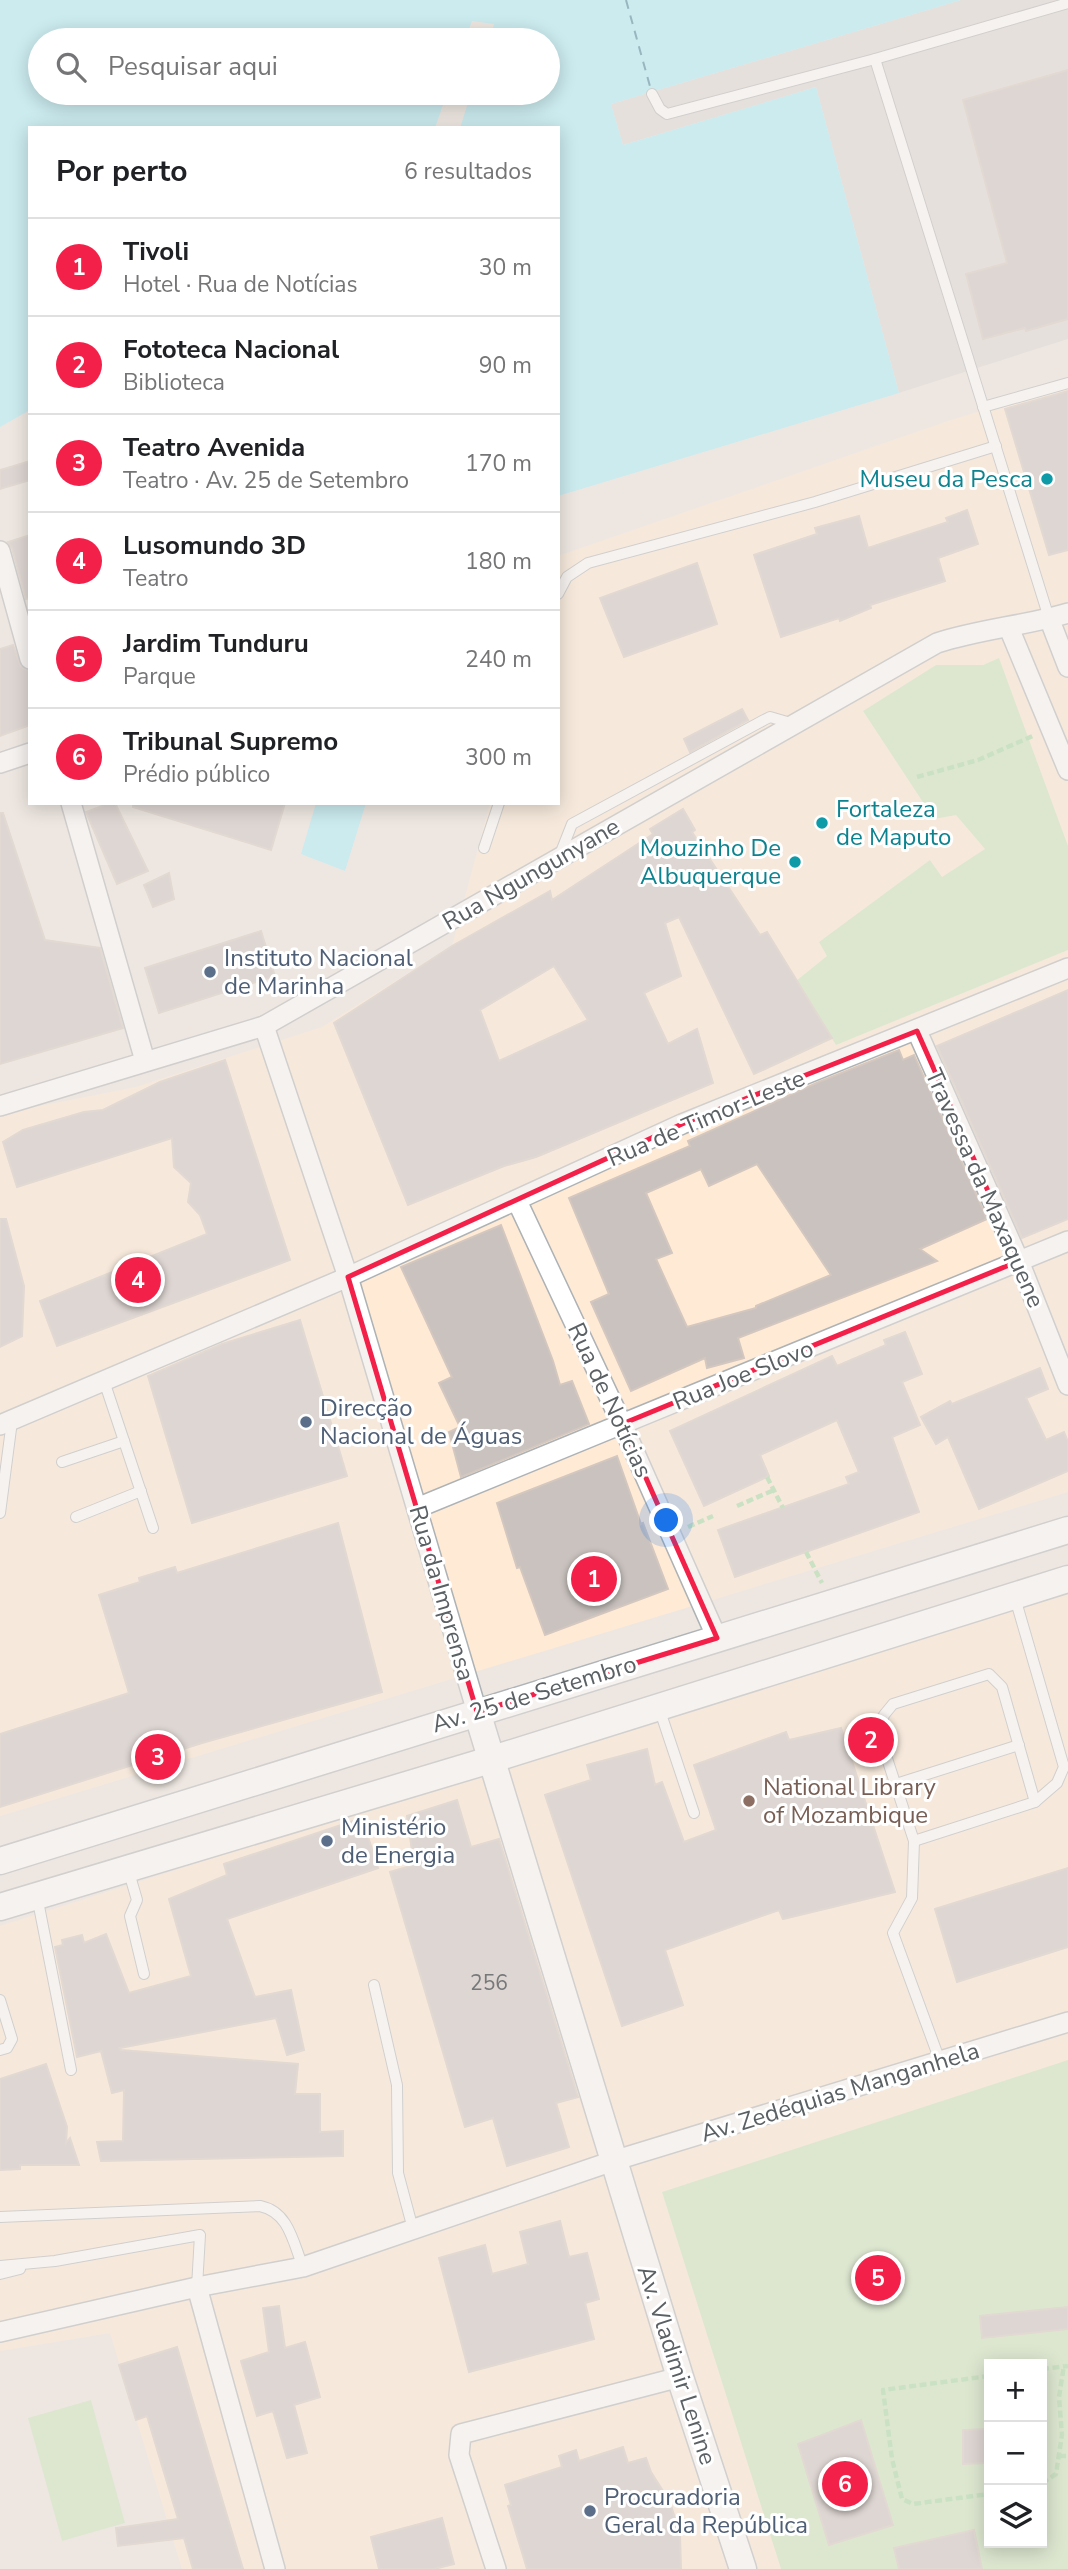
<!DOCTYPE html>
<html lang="pt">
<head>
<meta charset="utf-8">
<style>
  :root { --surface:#fff; --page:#f2f2f2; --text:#202124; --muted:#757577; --line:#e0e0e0; --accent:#f3214a }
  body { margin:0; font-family:"Nunito Sans",sans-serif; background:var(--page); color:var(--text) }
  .controls { position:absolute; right:21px; bottom:21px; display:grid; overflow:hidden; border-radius:0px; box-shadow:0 4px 18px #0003 }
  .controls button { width:63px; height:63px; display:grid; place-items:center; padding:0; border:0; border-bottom:2px solid var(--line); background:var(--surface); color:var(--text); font:35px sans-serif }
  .you { position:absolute; left:667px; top:1521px; width:24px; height:24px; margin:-18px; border:5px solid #fff; border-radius:50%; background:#1a73e8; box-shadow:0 0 0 10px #1a73e833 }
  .badge { display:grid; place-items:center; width:46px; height:46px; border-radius:50%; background:var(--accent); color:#fff; font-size:23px; font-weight:700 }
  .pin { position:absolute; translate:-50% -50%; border:4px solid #fff; box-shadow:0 2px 7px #0006 }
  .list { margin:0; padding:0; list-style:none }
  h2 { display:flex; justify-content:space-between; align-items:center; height:91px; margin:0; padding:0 28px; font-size:30px }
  h2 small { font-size:23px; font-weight:400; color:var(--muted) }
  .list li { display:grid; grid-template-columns:46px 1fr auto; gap:21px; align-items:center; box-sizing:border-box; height:98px; padding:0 28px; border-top:2px solid var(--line) }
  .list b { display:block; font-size:26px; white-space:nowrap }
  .list p { margin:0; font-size:23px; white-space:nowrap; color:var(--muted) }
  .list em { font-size:23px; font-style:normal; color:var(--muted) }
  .icon { flex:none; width:38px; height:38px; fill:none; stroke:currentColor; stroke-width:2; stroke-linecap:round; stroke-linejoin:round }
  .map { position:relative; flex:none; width:1068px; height:2569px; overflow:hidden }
  .search { position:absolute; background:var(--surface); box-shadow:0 4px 18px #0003; left:28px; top:28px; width:532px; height:77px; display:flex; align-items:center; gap:18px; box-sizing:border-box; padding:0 24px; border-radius:38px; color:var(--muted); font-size:26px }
  .panel { position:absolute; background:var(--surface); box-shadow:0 4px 18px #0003; left:28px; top:126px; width:532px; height:679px; border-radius:0px }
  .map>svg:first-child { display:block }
</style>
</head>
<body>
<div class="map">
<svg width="1068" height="2569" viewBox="0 0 1068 2569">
  <rect width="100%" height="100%" fill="#eee7e1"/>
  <!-- commercial -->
  <g fill="#ffead5" fill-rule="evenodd">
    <path d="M1068,384V1492L0,1816V1114L136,1087L322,1027L452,946L490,803H558V556L948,421Z"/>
    <path d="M1068,1586V2569H182L110,2333L0,2351V1926ZM989,2364H1042V2543H989Z"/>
  </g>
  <!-- industrial -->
  <path fill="#dcd7d4" d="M961,0H1068V339L899,393L816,87L623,145L611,104Z"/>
  <!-- green -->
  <g fill="#c7e7bb" fill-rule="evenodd">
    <path d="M999,658L1068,846V950L836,1045L796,981L827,956L819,942L930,860L942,877L985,849L956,815L934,819L863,711L936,665H983Z"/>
    <path d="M1068,2060V2569H781L662,2192ZM989,2364H1042V2543H989Z"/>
    <path d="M91,2400L125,2523L62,2541L28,2418Z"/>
  </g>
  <!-- water -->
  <g fill="#a0efff">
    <path d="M0,0H961L611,104L623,145L816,87L899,393L558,496V128H460L471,93H548V40H489L494,24L472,21L465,40H40V93H447L435,128H30V410L0,427Z"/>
    <path d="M316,803H366L345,871L301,854Z"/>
  </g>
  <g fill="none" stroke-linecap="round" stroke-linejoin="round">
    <!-- ferry -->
    <path stroke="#2e7a92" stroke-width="2" stroke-dasharray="9 7" stroke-linecap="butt" d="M626,0L651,90"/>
  </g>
  <!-- building -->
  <g fill="#c9c2be" stroke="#d3c7bf" stroke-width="2" fill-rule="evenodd">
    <path d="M1068,70V319L1026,331L1025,328L983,339L966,274L1007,263L963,100Z"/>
    <path d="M1068,391V550L1049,555L1005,409Z"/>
    <path d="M30,461V480L0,489V470Z"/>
    <path d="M967,510L978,544L938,558L945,581L870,605L871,608L840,621L839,618L781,637L754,555L817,534L815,528L859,516L868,548L948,522L946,518Z"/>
    <path d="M30,535V598L26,599L12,548L8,542Z"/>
    <path d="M697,563L717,624L624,657L600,598Z"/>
    <path d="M13,645L21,667L30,671V725L0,736V649Z"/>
    <path d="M742,709L748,720L690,752L684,739Z"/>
    <path d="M110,803H115L148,871L117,884L86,812Z"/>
    <path d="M133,803H285L271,850L133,807Z"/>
    <path d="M683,809L695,830L692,832L760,935L767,932L832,1038L754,1074L679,917L665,923L681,976L644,993L668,1044L697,1029L713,1083L536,1157L504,1166L408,1205L334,1023L452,946L550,891L552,900L653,834L650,829ZM554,966L588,1020L499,1061L480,1010Z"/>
    <path d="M0,813H3L45,940L100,948L123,1028L0,1064Z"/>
    <path d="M169,873L174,899L153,907L144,885Z"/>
    <path d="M261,931L275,976L159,1013L145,968Z"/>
    <path d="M1068,990V1219L1022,1238L937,1046Z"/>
    <path d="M899,1050L903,1060L914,1055L987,1219L920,1249L937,1261L738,1338L744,1358L707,1368L705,1358L631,1391L591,1302L609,1294L569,1198L690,1146L688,1141L819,1082ZM757,1164L831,1275L756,1306V1308L687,1327L656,1259L672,1253L646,1193L701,1169L709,1186Z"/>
    <path d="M225,1060L290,1260L57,1346L40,1301L207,1234L200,1215L188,1202L191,1183L174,1167L172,1138L17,1187L3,1142L23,1130L84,1112L103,1110L160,1082Z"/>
    <path d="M0,1219H6L24,1286L22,1336L0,1347Z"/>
    <path d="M501,1225L553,1361L560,1385L572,1381L589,1424L461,1477L449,1432L460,1427L439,1383L452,1377L401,1267Z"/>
    <path d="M300,1320L347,1476L192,1523L148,1376L222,1344Z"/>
    <path d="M905,1332L922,1374L902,1382L920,1425L892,1437L919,1512L735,1577L718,1530L849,1484L846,1477L859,1472L837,1420L760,1455L769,1476L704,1506L670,1431L832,1356L837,1366L886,1345L884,1340Z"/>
    <path d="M1040,1368L1048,1389L1026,1398L1046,1440L1064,1432L1068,1442V1471L979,1509L948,1437L936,1444L921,1417L950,1401L952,1404Z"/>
    <path d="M617,1456L641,1524L643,1523L668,1589L545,1635L520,1567L517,1568L497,1503Z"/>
    <path d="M338,1523L382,1692L202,1743L0,1807V1734L129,1693L99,1595L140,1582L139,1578L175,1567L177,1573Z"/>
    <path d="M841,1728L895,1892L783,1919L779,1910L665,1950L683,2005L622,2026L545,1795L591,1780L587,1765L647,1749L655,1785L662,1782L684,1842L716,1830L694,1765L786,1732L789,1740Z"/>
    <path d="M457,1800L471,1847L499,1839L578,2097L556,2103L569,2147L507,2166L493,2118L465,2127L390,1872L414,1865L407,1816Z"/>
    <path d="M362,1818L378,1868L227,1919L255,1997L291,1990L304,2050L287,2055L276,2018L120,2048L121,2050L298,2064L295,2094H320V2132L343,2131V2156L101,2161L97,2142L123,2141L124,2090L112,2093L101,2051L77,2057L55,1947L63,1945L62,1940L82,1935L84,1943L106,1934L129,1993L191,1976L169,1899L227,1875L224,1864Z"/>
    <path d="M1068,1868V1947L957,1982L935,1909Z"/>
    <path d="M46,2064L67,2127L66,2143L70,2138L79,2165H20V2169L0,2170V2079Z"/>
    <path d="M560,2221L569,2257L587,2253L599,2299L585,2303L594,2339L469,2372L439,2258L485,2245L492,2274L528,2264L520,2232Z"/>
    <path d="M279,2306L285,2348L305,2342L320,2397L294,2405L307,2453L287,2458L273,2411L257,2416L241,2361L269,2352L263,2308Z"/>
    <path d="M1068,2307V2329L982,2338L980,2316Z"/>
    <path d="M177,2347L193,2402L243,2569H193L184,2538L118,2546L116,2528L178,2519L147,2416L136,2420L119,2365Z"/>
    <path d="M861,2420L893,2525L829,2545L798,2444Z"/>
    <path d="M989,2429V2452H985L986,2463L963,2464V2430Z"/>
    <path d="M623,2447L628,2463L646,2458L651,2472L670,2502L680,2535L681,2569H527L508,2506L511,2505L505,2485L562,2467L559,2456L576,2450L579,2461Z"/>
    <path d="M442,2518L454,2564L434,2569H379L371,2537Z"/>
    <path d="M974,2530L982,2569H899L894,2548Z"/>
  </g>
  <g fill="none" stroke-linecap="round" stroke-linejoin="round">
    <defs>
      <g id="service">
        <path d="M875,59L1049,618"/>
        <path d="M652,94L660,109L667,114L875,59L1068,3"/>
        <path d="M983,407L1068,383"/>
        <path d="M558,594L567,577L588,563L815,502L996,446"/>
        <path d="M484,848L499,803"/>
        <path d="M559,857L572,824L764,720L770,717L794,724"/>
        <path d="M104,1381L153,1528"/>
        <path d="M62,1462L124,1441"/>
        <path d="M0,1513L12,1421"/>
        <path d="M76,1517L141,1491"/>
        <path d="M659,1708L694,1813"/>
        <path d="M896,1784L1019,1745"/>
        <path d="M914,1841L1035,1802L1057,1783L1064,1767L1015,1598"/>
        <path d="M128,1869L137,1900L130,1916L144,1974"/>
        <path d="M37,1896L71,2070"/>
        <path d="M374,1985L397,2085L398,2173L413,2229"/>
        <path d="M0,2000L12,2039L7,2048L0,2050"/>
        <path d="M940,2061L893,1933L912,1898L914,1841L879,1734L884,1715L893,1704L989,1674L1002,1687L1035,1802"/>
        <path d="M0,2217L260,2206C289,2212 293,2242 303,2267"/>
        <path d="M0,2266L55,2261L200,2235L197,2287"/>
        <path d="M0,2274L20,2269"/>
      </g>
      <g id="minor">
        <path d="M0,551L30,659"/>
        <path d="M1049,618L1068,667"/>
        <path d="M1009,628L1068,770"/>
        <path d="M0,763L30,753"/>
        <path d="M71,803L145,1061"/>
        <path d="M264,1026L348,1277L477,1712"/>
        <path d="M917,1031L1019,1261L1068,1385"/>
        <path d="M0,1106L264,1026L937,643C980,629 1024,626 1068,613"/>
        <path d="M517,1201L622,1424L717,1638"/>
        <path d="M0,1425L348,1277L682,1124L1068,968"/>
        <path d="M417,1508L1068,1241"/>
        <path d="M197,2287L275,2569"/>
        <path d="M0,2332L197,2287L303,2267L613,2161L1068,2022"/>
        <path d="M496,2569L459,2455L461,2434L680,2377"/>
      </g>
      <g id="secondary">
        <path d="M477,1712L680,2377L743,2569"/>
        <path d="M0,1861L1068,1530"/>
        <path d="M0,1907L490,1760L1068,1579"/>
      </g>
    </defs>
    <!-- service casing -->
    <use href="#service" stroke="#adb2b5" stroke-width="12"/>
    <!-- minor casing -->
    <use href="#minor" stroke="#adb2b5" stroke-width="22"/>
    <!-- secondary casing -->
    <use href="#secondary" stroke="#aeb4b8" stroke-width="29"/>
    <!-- path -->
    <g stroke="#9fda9e" stroke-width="4.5" stroke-dasharray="7 3.5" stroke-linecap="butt">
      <path d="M917,777L978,760L1035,735"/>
      <path d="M767,1477L783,1508"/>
      <path d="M737,1506L774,1490"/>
      <path d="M688,1527L713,1516"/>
      <path d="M806,1552L822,1583"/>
      <path d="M1042,2369L1068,2366"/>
      <path d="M989,2376L883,2390L892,2459L902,2499L913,2504L989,2494"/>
      <path d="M1059,2456H1068"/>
      <path d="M1042,2483L1056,2474L1062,2435L1059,2397L1064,2366"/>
    </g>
    <!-- service -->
    <use href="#service" stroke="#fff" stroke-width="10"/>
    <!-- minor -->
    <use href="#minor" stroke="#fff" stroke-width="19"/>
    <!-- secondary -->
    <use href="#secondary" stroke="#fff" stroke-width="26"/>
  </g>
  <!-- marked area -->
  <path d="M0 0H1068V2569H0ZM917,1031L1019,1261L622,1424L717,1638L477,1712L348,1277L682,1124Z" fill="#eee7e1" fill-opacity=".55" fill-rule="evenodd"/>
  <path fill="none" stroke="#f3214a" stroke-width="5" stroke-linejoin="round" d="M917,1031L1019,1261L622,1424L717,1638L477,1712L348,1277L682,1124Z"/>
  <!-- markers -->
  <g fill="#0f9aa8" stroke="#fff" stroke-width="2.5">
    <circle cx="1047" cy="479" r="7"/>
    <circle cx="822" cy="823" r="7"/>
    <circle cx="795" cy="862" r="7"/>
  </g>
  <g fill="#5c6f8a" stroke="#fff" stroke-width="2.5">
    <circle cx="210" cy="972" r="7"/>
    <circle cx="306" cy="1422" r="7"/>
    <circle cx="327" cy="1841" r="7"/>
    <circle cx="590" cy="2511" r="7"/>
  </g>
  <circle fill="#8d6e63" stroke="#fff" stroke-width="2.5" cx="749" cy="1801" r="7"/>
  <g text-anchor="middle" stroke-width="6" stroke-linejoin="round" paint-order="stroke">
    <!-- number labels -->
    <g font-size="21" fill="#76787a">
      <text x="489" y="1990">256</text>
    </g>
    <!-- culture labels -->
    <g font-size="24" fill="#0d838f" stroke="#fff" text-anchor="end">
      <text x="1033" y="487">Museu da Pesca</text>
      <text x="836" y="817" text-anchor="start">Fortaleza<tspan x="836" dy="28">de Maputo</tspan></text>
      <text x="781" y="856">Mouzinho De<tspan x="781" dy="28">Albuquerque</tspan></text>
    </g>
    <!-- street labels -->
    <g font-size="24" fill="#5a6063" stroke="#fff">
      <text transform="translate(531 874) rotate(-30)" y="8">Rua Ngungunyane</text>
      <text transform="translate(706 1118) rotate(-23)" y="8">Rua de Timor-Leste</text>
      <text transform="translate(985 1188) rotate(66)" y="8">Travessa da Maxaquene</text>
      <text transform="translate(743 1375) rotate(-22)" y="8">Rua Joe Slovo</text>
      <text transform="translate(610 1400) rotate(65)" y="8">Rua de Notícias</text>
      <text transform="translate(442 1593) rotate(74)" y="8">Rua da Imprensa</text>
      <text transform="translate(534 1694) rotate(-17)" y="8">Av. 25 de Setembro</text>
      <text transform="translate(840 2092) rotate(-17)" y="8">Av. Zedéquias Manganhela</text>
      <text transform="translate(677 2365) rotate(72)" y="8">Av. Vladimir Lenine</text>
    </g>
    <!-- service labels -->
    <g font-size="24" fill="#4e5e75" stroke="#fff" text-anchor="start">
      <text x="224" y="966">Instituto Nacional<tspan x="224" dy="28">de Marinha</tspan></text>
      <text x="320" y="1416">Direcção<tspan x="320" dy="28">Nacional de Águas</tspan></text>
      <text x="341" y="1835">Ministério<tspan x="341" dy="28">de Energia</tspan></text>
      <text x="604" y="2505">Procuradoria<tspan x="604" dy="28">Geral da República</tspan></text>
    </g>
    <!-- education labels -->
    <g font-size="24" fill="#785e54" stroke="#fff" text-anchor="start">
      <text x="763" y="1795">National Library<tspan x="763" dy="28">of Mozambique</tspan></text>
    </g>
  </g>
</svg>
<div class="controls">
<button>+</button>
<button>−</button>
<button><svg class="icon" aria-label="layers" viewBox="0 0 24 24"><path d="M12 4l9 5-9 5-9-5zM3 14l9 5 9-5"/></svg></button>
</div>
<div class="you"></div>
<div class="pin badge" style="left:594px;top:1579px">1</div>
<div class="pin badge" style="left:871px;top:1740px">2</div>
<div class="pin badge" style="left:158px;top:1757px">3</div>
<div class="pin badge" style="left:138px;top:1280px">4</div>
<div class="pin badge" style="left:878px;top:2278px">5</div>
<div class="pin badge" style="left:845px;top:2484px">6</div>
<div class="search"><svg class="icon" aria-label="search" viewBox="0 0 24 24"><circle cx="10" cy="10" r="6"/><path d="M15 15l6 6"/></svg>Pesquisar aqui</div>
<section class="panel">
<h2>Por perto<small>6 resultados</small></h2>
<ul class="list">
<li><span class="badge">1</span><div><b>Tivoli</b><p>Hotel · Rua de Notícias</p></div><em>30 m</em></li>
<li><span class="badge">2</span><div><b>Fototeca Nacional</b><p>Biblioteca</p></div><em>90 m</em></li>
<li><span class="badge">3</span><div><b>Teatro Avenida</b><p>Teatro · Av. 25 de Setembro</p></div><em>170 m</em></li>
<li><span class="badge">4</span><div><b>Lusomundo 3D</b><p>Teatro</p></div><em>180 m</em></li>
<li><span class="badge">5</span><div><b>Jardim Tunduru</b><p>Parque</p></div><em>240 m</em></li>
<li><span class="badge">6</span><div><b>Tribunal Supremo</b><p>Prédio público</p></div><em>300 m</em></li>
</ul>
</section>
</div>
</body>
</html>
